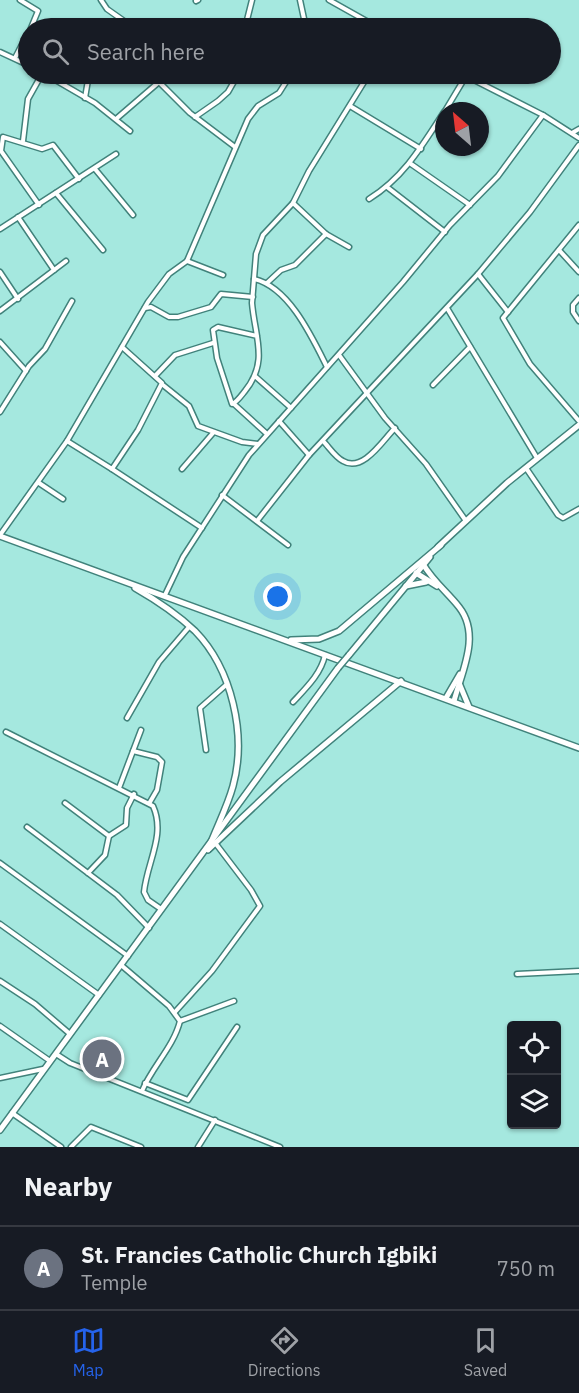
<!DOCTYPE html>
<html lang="en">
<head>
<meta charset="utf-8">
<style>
  :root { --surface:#171b24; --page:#242831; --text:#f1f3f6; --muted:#9ea1a6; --line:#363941; --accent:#2563eb }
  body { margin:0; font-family:"IBM Plex Sans",sans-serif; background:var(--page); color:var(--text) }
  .controls { position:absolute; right:18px; bottom:18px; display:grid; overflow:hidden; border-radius:6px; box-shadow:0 2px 4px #0004 }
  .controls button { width:54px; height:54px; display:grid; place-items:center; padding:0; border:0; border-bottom:2px solid var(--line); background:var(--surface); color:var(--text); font:30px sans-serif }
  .compass { position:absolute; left:435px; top:102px; width:54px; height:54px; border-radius:50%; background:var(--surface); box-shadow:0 2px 4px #0004; rotate:332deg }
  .you { position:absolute; left:278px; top:597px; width:21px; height:21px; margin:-15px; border:4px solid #fff; border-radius:50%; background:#1a73e8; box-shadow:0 0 0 9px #1a73e833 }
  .badge { display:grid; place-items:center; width:39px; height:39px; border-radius:50%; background:var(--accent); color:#fff; font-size:20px; font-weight:700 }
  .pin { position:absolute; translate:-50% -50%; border:3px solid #fff; box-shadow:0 2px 6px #0006 }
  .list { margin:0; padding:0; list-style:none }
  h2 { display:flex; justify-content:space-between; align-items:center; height:78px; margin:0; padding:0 24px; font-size:26px }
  h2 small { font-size:20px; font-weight:400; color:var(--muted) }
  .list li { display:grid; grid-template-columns:39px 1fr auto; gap:18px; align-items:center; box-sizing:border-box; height:84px; padding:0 24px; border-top:2px solid var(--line) }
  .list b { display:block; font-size:22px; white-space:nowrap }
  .list p { margin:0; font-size:20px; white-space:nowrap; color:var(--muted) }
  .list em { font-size:20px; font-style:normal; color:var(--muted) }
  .icon { flex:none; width:33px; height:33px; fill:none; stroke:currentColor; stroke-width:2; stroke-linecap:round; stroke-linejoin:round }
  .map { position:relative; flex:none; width:579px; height:1147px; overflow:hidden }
  .search { position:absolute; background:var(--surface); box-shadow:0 2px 4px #0004; left:18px; right:18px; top:18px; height:66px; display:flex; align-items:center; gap:15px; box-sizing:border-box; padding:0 21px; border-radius:33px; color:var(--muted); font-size:22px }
  .sheet { height:162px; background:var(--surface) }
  nav { display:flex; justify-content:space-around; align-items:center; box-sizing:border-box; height:84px; border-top:2px solid var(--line); background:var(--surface); font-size:16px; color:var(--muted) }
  nav a { display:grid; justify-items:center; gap:3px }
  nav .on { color:var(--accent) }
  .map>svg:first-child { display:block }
</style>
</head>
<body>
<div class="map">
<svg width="579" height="1147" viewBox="0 0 579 1147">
  <rect width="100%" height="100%" fill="#a5e8df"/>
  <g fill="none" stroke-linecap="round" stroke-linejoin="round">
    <defs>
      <g id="minor">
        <path d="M20,0L38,11L31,28"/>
        <path d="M101,0L107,9L134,28"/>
        <path d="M300,0L306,28"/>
        <path d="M329,0L379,28"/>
        <path d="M196,1L198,0"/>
        <path d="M245,28L252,0"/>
        <path d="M0,52L28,65"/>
        <path d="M15,58L28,33"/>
        <path d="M45,74L95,103L130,131"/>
        <path d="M164,74L159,82L190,113L235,147"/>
        <path d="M462,74L543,115L579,138"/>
        <path d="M85,98L89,74"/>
        <path d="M350,106L421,149"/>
        <path d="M445,111L466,76"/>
        <path d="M195,117L218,101L228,92L236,78L235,74"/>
        <path d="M116,119L159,82"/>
        <path d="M572,133L579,129"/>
        <path d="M23,141L28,99L42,74"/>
        <path d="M411,164L470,205"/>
        <path d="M95,169L133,215"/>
        <path d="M387,187L445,232"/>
        <path d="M56,193L103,250"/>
        <path d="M369,199C404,177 422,146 444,112"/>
        <path d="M293,203L326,234L349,247"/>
        <path d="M39,205L1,151L3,137L42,149L53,145L79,179"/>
        <path d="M18,217L54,270"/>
        <path d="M579,225L503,318L530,364L579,421"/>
        <path d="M0,229L116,154"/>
        <path d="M559,250L579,272"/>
        <path d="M187,261L223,275"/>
        <path d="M0,272L18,299"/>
        <path d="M478,274L508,312"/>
        <path d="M254,279C289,287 312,337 327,367"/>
        <path d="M267,283L281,270L295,265L326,234"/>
        <path d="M579,298L573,305V312L579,321"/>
        <path d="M145,308L151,307L169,317H178L211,307L221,294L253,297"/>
        <path d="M447,308L537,458"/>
        <path d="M0,311L66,261"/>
        <path d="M257,336L218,327L213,330L217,358L232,404C237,402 241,396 245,391C269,361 255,338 252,303L256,254L263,235L293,203L309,171L369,74"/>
        <path d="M0,342L26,371"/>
        <path d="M339,355L385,418L426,464L466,521"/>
        <path d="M155,376L175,355L213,343"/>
        <path d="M256,377L291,408"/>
        <path d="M163,385L189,406L198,426L242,442L258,444"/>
        <path d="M433,385L470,347"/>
        <path d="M234,404L267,434"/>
        <path d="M0,412L29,366L45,349L72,301"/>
        <path d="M279,421L309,455"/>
        <path d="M67,441L112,469L138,430L162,383L122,347"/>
        <path d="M323,441C329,447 335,457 343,461C363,473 383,440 395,428"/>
        <path d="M526,468L558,515L563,518L579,509"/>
        <path d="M112,469L202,528"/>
        <path d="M182,469L213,433"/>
        <path d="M39,483L63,499"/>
        <path d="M222,495L288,545"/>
        <path d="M257,521L309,455L478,274L530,212L579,145"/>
        <path d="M0,535L67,441L148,302L169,274L187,261L248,119L258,106L279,93L291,74"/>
        <path d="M165,595L183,557L249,455L403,282L450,225L498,176L543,115"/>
        <path d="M293,702C306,688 321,674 325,655"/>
        <path d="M127,718L159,662L189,627"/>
        <path d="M6,732L153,806C166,835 147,862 144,892L148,900L161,909"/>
        <path d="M206,750L200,708L226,685"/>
        <path d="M133,751L157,757L162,762L157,790L150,802"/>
        <path d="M119,788L141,730"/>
        <path d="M65,803L109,836L105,855L88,873"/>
        <path d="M27,827L117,895L149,928"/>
        <path d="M109,836L126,825L127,808L134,794"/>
        <path d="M0,863L128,956"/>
        <path d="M0,924L99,995"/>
        <path d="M121,965L169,1006L180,1021C174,1046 152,1067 142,1091"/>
        <path d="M517,974L579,971"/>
        <path d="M0,981L35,1004L70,1034"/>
        <path d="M175,1012L212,971L260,906L251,890L216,844"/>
        <path d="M180,1021L234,1001"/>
        <path d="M0,1026L50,1061"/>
        <path d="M56,1054L70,1063L280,1147"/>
        <path d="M0,1078L43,1069"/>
        <path d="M145,1083L188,1100L237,1027"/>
        <path d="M12,1113L61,1147"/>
        <path d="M71,1147L91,1127L141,1147"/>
        <path d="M198,1147L215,1120"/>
      </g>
      <g id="tertiary">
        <path d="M438,547L507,483L579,425"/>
        <path d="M423,564C433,581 447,592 459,607C481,635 462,671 454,701"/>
        <path d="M416,573L437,586"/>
        <path d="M406,586L426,582"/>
        <path d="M349,655L430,557"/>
        <path d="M446,698L460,674"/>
        <path d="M0,1130L338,668"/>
      </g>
      <g id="secondary">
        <path d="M0,536L579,748"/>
        <path d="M135,588C156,600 177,614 195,631C232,669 247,735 233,786C227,808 216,828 208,850"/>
        <path d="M291,640L319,639L339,631L441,545"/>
        <path d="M459,683L469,707"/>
        <path d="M209,849L280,782L401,681"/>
      </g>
    </defs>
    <!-- minor casing -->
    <use href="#minor" stroke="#41827b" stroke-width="7"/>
    <!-- tertiary casing -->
    <use href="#tertiary" stroke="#41827b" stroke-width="8"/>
    <!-- secondary casing -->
    <use href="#secondary" stroke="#41827b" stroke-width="8"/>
    <!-- minor -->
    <use href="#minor" stroke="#fff" stroke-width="4"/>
    <!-- tertiary -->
    <use href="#tertiary" stroke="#fff" stroke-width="5"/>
    <!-- secondary -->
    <use href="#secondary" stroke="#fff" stroke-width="5"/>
    <defs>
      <path id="tertiary-bridge" d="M338,668L349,655"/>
    </defs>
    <!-- tertiary-bridge casing -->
    <use href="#tertiary-bridge" stroke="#41827b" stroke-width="8" stroke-linecap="butt"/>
    <!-- tertiary-bridge -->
    <use href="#tertiary-bridge" stroke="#fff" stroke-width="5"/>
  </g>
</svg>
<div class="controls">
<button><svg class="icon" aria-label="locate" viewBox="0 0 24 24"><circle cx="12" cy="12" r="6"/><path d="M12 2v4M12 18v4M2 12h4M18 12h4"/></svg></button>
<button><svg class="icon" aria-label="layers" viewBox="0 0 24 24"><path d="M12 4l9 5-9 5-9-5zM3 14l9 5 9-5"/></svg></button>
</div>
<svg class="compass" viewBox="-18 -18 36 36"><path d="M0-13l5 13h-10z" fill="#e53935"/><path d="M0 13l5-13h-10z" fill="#9ea1a6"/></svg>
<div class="you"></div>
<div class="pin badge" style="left:102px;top:1059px;background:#6b7280">A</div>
<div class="search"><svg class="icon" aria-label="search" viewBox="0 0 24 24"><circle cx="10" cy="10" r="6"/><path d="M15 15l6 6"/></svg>Search here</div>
</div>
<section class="sheet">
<h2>Nearby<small></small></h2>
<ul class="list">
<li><span class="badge" style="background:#6b7280">A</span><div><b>St. Francies Catholic Church Igbiki</b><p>Temple</p></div><em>750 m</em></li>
</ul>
</section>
<nav>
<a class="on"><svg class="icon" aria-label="map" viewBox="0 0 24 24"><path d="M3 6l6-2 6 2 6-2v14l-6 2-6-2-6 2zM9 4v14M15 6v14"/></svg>Map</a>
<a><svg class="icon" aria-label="directions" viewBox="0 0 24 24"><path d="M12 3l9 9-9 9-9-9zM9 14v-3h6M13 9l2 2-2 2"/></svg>Directions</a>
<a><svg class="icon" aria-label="saved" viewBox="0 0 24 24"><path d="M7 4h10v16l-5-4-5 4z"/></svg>Saved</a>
</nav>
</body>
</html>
